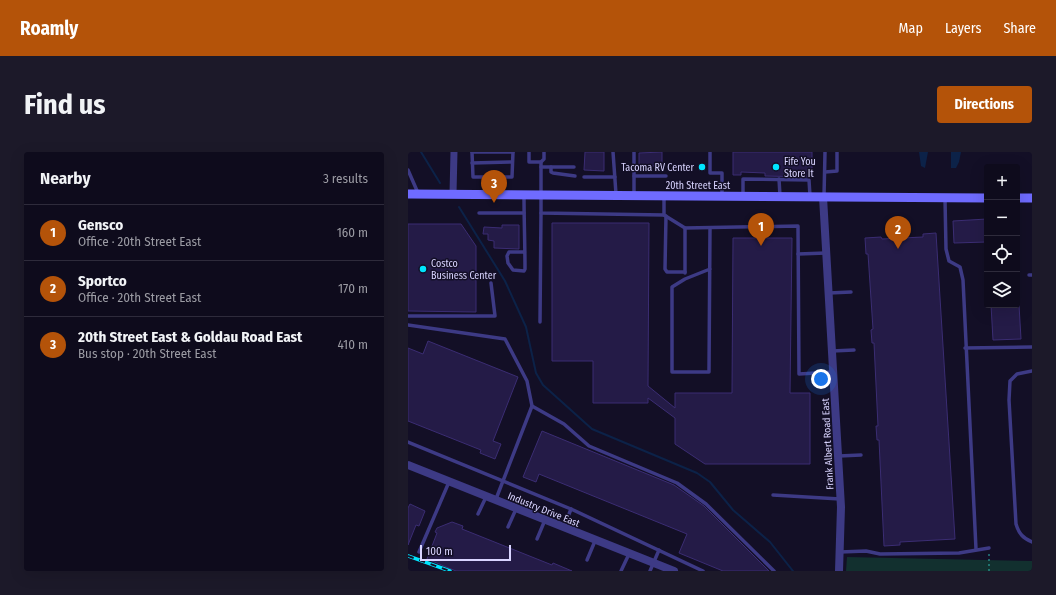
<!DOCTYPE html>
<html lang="en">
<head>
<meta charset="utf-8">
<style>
  :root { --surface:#0e0b1c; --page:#1c1929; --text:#f1f3f6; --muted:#9b9ba3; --line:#2e2b3b; --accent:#b45309 }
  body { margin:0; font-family:"Fira Sans Condensed",sans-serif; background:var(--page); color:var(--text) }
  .controls { position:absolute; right:12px; top:12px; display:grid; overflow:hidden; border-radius:4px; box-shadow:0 4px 16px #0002 }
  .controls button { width:36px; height:36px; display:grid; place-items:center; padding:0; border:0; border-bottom:1px solid var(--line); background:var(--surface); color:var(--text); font:20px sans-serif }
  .scale { position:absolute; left:12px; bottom:10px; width:91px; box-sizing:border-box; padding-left:4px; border:2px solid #d9d4ff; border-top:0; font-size:11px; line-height:14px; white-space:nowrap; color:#d9d4ff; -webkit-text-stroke:3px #130f26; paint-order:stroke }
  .you { position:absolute; left:413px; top:227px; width:14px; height:14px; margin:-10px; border:3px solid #fff; border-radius:50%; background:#1a73e8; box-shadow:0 0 0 6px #1a73e833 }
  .badge { display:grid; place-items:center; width:26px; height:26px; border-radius:50%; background:var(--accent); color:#fff; font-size:13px; font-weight:700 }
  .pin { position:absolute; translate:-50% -33px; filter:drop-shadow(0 1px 2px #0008) }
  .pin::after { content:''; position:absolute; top:21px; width:14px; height:12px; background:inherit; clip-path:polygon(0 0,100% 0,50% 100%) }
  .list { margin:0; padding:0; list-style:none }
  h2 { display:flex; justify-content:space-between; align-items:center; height:52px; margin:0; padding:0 16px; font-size:17px }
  h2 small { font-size:13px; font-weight:400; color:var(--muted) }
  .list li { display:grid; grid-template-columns:26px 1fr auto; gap:12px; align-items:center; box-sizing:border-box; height:56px; padding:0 16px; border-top:1px solid var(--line) }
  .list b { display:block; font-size:15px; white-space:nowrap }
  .list p { margin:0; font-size:13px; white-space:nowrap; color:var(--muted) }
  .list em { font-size:13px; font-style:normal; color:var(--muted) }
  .icon { flex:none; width:22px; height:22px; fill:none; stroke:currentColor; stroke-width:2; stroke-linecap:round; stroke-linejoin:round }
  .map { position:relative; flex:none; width:624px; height:419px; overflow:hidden; border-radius:4px }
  header { display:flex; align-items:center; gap:24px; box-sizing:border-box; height:56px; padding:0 20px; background:var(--accent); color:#fff }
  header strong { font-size:19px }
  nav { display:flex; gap:22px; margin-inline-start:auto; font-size:14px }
  .intro { display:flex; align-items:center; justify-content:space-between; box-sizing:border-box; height:96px; padding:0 24px }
  h1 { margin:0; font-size:28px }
  .button { padding:10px 18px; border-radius:4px; background:var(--accent); color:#fff; font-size:14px; font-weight:700 }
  main { display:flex; gap:24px; padding:0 24px }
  aside { flex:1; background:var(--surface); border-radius:4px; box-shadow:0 4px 16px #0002 }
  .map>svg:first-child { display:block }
</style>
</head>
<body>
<header>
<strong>Roamly</strong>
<nav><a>Map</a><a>Layers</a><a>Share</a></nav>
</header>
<div class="intro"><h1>Find us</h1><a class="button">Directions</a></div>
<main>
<aside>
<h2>Nearby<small>3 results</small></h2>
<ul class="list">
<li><span class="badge">1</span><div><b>Gensco</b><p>Office · 20th Street East</p></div><em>160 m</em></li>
<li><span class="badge">2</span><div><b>Sportco</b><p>Office · 20th Street East</p></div><em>170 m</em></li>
<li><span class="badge">3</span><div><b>20th Street East &amp; Goldau Road East</b><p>Bus stop · 20th Street East</p></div><em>410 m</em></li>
</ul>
</aside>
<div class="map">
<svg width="624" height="419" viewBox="0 0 624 419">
  <rect width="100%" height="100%" fill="#130f26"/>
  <!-- green -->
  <path fill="#12302f" d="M439,405L624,409V419H438Z"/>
  <!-- water -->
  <g fill="#0c2248">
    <path d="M511,0H520L517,16L513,14Z"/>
    <path d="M543,0H553L551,10L548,16H543Z"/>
  </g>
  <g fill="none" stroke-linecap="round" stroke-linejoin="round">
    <!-- stream -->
    <g stroke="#0c2248" stroke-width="2">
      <path d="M13,0L32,31"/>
      <path d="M51,55L97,129L118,175L128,221L135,233L184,277L289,321L302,330L325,358L362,390L385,419"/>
    </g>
  </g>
  <!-- building -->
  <g fill="#241b47" stroke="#3b2d73">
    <path d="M177,0H196V19L176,18Z"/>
    <path d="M254,0V14H231V1Z"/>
    <path d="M325,0H404V25L357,24V21L333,20V23H325Z"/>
    <path d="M579,67V90L546,91L545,69Z"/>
    <path d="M144,71H241L240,234L267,256V241H324L325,86H384L382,241H402V312H297L267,292V266L240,246V251H185V209H144Z"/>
    <path d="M0,72H53L68,94V160L0,159Z"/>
    <path d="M94,73H111V97L86,96V89L80,88V82H75L76,75L94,76Z"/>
    <path d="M528,81L547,387L492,390V393L476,394L471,288H469L468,274H470L466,191H464L463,178L465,177L460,102H458L457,86L473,85L474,87L515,85V82Z"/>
    <path d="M583,153H611L613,187L585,188Z"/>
    <path d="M20,189L110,225L85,289L93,292L87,307L72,301L73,298L0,269V196L15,202Z"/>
    <path d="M134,279L266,333L296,354L361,419H315L271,401L279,382L131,322L128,330L115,325Z"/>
    <path d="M2,352L17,359L11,374L8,373L0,393V356Z"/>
    <path d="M44,370L55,374L54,377L144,413L145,411L164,419H48L19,407L29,381L27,380L29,376Z"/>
  </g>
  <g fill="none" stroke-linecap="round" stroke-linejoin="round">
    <!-- path -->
    <path stroke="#2fb8b0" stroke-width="1" stroke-dasharray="2 3" stroke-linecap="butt" d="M581,419V402"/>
    <!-- service -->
    <g stroke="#3d3a85" stroke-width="3.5">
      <path d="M64,0L65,25H104L105,0"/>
      <path d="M64,0H105"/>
      <path d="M121,0V10H133"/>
      <path d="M136,0V7L133,10V61L256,63V45"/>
      <path d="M205,0L208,42"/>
      <path d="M226,0V43"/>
      <path d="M302,0V21H314V43"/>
      <path d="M64,11L104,10"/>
      <path d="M133,15H143V20L145,21L167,24"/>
      <path d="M143,15H166"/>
      <path d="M0,18L10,41"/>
      <path d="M417,20L429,19V0"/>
      <path d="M226,24H258"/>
      <path d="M176,25H207"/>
      <path d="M371,27L372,44"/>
      <path d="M116,44C116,68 117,93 117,117L116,119L105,118L100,111L99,104L101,100H117"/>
      <path d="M335,44V27L401,28L402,44"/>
      <path d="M416,44L417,0"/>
      <path d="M537,47L538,97L541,109L552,115L555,128L568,397"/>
      <path d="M71,61H116"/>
      <path d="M256,63L277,76L390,74L391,222L424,220"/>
      <path d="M258,64L257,117L259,120H277"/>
      <path d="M302,76L301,220H264V135L277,127L302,117"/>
      <path d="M390,102L418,101"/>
      <path d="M277,121V76"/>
      <path d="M621,123H624"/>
      <path d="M421,141L443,140"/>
      <path d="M0,164H87L83,131"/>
      <path d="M132,170L133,61"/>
      <path d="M0,173L97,187L119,229L124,254L88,347"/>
      <path d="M557,196L624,195"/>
      <path d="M424,199L446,198"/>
      <path d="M624,219L609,222L602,229L601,248L608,372C611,382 615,386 624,390"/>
      <path d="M124,254L156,272L181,294L269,331L298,352L366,419"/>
      <path d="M0,290L163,357L295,419"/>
      <path d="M431,304L453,303"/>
      <path d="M365,343L432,347"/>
      <path d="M70,362L78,345"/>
      <path d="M100,375L108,357"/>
      <path d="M156,375L163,357"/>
      <path d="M129,387L137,368"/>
      <path d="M11,400L41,330"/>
      <path d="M432,400L458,399L472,402L551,401L581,396"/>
      <path d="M179,408L187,389"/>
      <path d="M213,419L221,402"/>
      <path d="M242,419L251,398"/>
    </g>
    <!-- minor -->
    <path stroke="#3d3a85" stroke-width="7" d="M45,42L46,0"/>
    <!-- tertiary -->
    <g stroke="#3d3a85" stroke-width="8">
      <path d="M415,45L433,355L431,419"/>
      <path d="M0,313L266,419"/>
    </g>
    <!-- secondary -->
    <g stroke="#6f6bff" stroke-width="9">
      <path d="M0,42L579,46"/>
      <path d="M609,46H624"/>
    </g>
    <defs>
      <path id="rail" d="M0,404L42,419"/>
    </defs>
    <!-- rail casing -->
    <use href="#rail" stroke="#00e5ff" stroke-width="3.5"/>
    <!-- rail -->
    <use href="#rail" stroke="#130f26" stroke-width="2" stroke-dasharray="6" stroke-linecap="butt"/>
  </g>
  <!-- markers -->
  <g fill="#00e5ff" stroke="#130f26" stroke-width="1.5">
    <circle cx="294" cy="15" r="4"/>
    <circle cx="368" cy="15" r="4"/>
    <circle cx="15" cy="117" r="4"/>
  </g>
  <g text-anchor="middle" stroke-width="3" stroke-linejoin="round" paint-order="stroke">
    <!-- poi labels -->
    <g font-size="10" fill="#d9d4ff" stroke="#130f26" text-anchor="start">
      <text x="376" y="13">Fife You<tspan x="376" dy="12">Store It</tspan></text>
      <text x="286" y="19" text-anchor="end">Tacoma RV Center</text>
      <text x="23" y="115">Costco<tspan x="23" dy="12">Business Center</tspan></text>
    </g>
    <!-- street labels -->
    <g font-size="10" fill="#d9d4ff" stroke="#130f26">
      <text x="290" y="37">20th Street East</text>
      <text transform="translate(419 292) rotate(-93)" y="4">Frank Albert Road East</text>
      <text transform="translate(136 357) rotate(22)" y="4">Industry Drive East</text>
    </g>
  </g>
</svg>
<div class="controls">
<button>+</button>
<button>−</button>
<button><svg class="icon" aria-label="locate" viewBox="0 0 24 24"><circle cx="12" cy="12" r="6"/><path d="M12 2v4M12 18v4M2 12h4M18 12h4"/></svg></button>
<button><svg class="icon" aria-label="layers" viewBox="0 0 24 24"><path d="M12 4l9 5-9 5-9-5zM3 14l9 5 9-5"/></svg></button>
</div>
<div class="scale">100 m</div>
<div class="you"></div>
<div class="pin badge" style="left:353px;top:94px">1</div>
<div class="pin badge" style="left:490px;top:97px">2</div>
<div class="pin badge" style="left:86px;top:51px">3</div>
</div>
</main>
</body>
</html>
